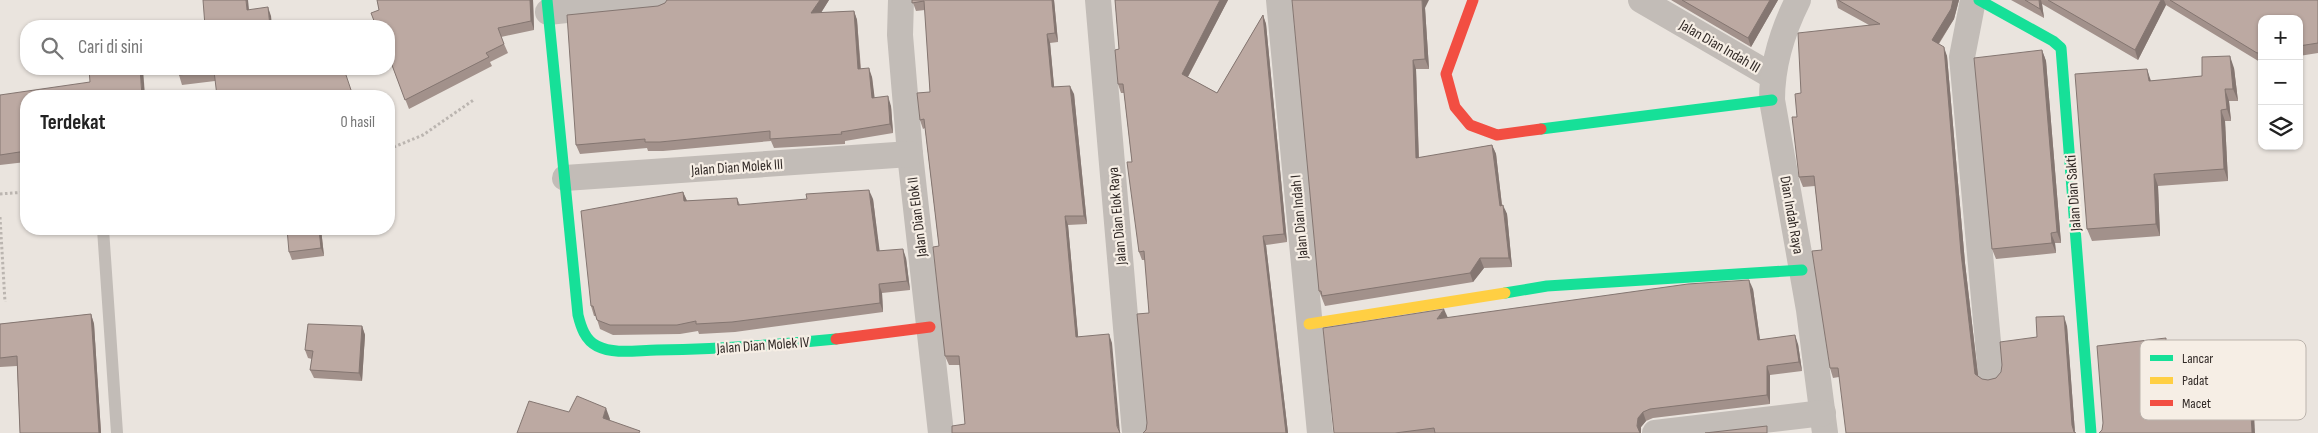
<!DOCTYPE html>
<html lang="id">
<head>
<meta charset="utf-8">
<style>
  :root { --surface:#fff; --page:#f2f2f2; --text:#222; --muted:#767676; --line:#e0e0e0 }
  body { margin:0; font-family:"Sofia Sans Condensed",sans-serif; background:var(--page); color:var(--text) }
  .controls { position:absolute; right:15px; top:15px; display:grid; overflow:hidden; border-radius:10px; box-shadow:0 1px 4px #0004 }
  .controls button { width:45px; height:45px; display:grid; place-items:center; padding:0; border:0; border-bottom:1px solid var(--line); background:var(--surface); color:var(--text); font:25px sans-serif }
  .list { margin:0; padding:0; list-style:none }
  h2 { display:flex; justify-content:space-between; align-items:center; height:65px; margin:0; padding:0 20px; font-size:21px }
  h2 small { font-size:16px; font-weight:400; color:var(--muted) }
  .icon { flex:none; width:28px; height:28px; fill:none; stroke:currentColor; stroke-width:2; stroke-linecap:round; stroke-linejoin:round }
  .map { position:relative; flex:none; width:2318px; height:433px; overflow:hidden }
  .search { position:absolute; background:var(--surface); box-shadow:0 1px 4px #0004; left:20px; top:20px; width:375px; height:55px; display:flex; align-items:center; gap:12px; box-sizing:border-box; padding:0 18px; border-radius:20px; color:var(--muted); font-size:19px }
  .panel { position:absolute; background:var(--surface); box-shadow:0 1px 4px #0004; left:20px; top:90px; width:375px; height:145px; border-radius:20px }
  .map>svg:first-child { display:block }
</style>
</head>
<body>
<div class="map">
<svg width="2318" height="433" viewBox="0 0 2318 433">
  <rect width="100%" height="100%" fill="#eae4de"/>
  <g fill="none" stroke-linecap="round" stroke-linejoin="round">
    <!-- path -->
    <g stroke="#bbb5b0" stroke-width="3" stroke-dasharray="2.5 2.5" stroke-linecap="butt">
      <path d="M389,149L423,135L475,99"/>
      <path d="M0,194L26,192"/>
      <path d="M0,217L5,302"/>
    </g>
    <!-- lane -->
    <path stroke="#c2bcb7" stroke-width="12" d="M103,229L117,433"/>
    <!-- street -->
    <g stroke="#c2bcb7" stroke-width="26">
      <path d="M901,0L900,35L910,154L941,433"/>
      <path d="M1098,0L1135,433"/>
      <path d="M1279,0L1320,433"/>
      <path d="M1641,0L1772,76"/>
      <path d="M1798,0C1782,32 1772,64 1772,100L1809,310L1825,433"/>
      <path d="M1973,0L1962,57L1991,375"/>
      <path d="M548,12L659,0"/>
      <path d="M565,178L910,154"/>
      <path d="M1655,433L1823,413"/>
    </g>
    <!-- fast -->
    <g stroke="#16e098" stroke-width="11">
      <path d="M547,0L578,315C581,327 585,340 597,346C615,355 638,350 657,350C717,349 776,345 836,339"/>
      <path d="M1979,0L2053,41L2061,48L2091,433"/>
      <path d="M1541,129L1772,100"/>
      <path d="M1505,293L1547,286L1802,270"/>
    </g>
    <!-- slow -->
    <path stroke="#ffcf43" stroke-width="11" d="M1309,324L1505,293"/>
    <!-- jam -->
    <g stroke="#f24e42" stroke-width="11">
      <path d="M1473,0L1446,74L1455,107L1470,125L1497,135L1541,129"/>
      <path d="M836,339L930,327"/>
    </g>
  </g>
  <!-- wall -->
  <g fill="#a2918b">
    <path d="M377,0H533L534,30L501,37L508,53L490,62L492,66L409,109L389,58Z"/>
    <path d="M829,0L821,13L854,11L857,20L861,69L872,77L874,98L891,106L893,133L845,141V144L774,148L771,141L663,151H648L647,148L580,154L576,145L658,6L665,3Z"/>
    <path d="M912,0H1054L1058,42L1050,43L1054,87L1074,94L1087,224L1068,225L1078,337L1112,343L965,424L960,365H949L945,356L939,246L925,128L923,129L920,120L930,92L925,10L916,11Z"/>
    <path d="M1115,0H1228L1188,77L1217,93L1263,15L1266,24L1287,242L1266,245L1288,433H1143L1146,430L1147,423L1149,313L1145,260H1142L1139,252L1132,162L1124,93H1121L1118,84L1119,49Z"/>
    <path d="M1671,0H1778L1751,47Z"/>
    <path d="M1836,0H1959L1954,19L1939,44L1947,56L1965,263L1978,376L1982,379L1988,380L1996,378L2037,337L2067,326L2075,433L1839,377L1833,378L1830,368L1822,250L1815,186L1803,187L1799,177L1797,117L1801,93L1869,25L1838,8Z"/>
    <path d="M2011,0H2318V53L2299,56V19H2262V62H2260L2166,5L2138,60L2042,4L2044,18Z"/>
    <path d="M1425,8L1429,69H1416L1419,158L1492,145L1496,154L1502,205L1507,214L1512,267L1484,268L1473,282L1325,306L1319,291Z"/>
    <path d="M2042,50L2046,61L2061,243H2055L2056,253L1996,259L1992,249Z"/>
    <path d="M2234,68L2238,101H2229L2231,121H2225L2228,181L2158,186L2160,236L2092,241L2087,229L2151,81L2202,76Z"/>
    <path d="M178,69H345L215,81L182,85L179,75Z"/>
    <path d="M0,95L145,96H26V162L0,165Z"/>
    <path d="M683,192L687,201L737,198L740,205L873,199L879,251L906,258L910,290L882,293L883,312L735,332L699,334L698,331L680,334L613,335L600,329L596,316H594L591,306Z"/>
    <path d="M321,229L324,256L292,260L289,252Z"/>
    <path d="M1753,289L1760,339L1798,344L1802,371L1770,375V404L1653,418L1646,421L1641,427V433H1334L1448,318Z"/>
    <path d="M91,314L94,324L101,433H20L17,366L0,367V324Z"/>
    <path d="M362,326L365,335L362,381L314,378L310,370L312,359L308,358L305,350Z"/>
  </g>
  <!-- shaded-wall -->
  <g fill="#847671">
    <path d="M246,0H248L250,19L247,10Z"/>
    <path d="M530,0H533L534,30L531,21Z"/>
    <path d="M820,0H829L815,22L811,13Z"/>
    <path d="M1052,0H1054L1058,42L1055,33Z"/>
    <path d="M1220,0H1228L1185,82L1182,74Z"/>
    <path d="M1422,0H1429L1425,8L1429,69L1425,59Z"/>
    <path d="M1770,0H1778L1751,47L1748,38Z"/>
    <path d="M1953,0H1959L1954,19L1935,49L1932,40Z"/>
    <path d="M2039,0H2041L2042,4L2044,18L2040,9Z"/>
    <path d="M2161,0H2164L2166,5L2138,60L2135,50Z"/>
    <path d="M268,7L271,16L272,26H270Z"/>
    <path d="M854,11L857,20L861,78L858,69Z"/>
    <path d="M1263,15L1266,24L1287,242L1284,234Z"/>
    <path d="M1047,34L1050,43L1055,96L1052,87Z"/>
    <path d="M1944,47L1947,56L1965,263L1979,383L1975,374L1961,253Z"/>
    <path d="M2042,50L2046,61L2061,243L2057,232Z"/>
    <path d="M2230,56L2234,68L2238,101L2233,89Z"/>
    <path d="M1413,60L1416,69L1419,168L1416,158Z"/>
    <path d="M869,68L872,77L876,108L872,98Z"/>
    <path d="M140,69H143L145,96H142Z"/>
    <path d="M2147,69L2151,81H2149Z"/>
    <path d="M1070,86L1074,94L1087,224L1084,216Z"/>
    <path d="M2225,89L2229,101L2231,121L2227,109Z"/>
    <path d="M888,96L891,106L893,133L890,124Z"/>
    <path d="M2221,110L2225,121L2228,181L2224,169Z"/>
    <path d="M1492,145L1496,154L1503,215L1500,206Z"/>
    <path d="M2154,174L2158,186L2160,236L2156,224Z"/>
    <path d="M869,190L873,199L881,261L877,251Z"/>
    <path d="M683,192L687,201H684Z"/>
    <path d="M1503,205L1507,214L1512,267L1509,258Z"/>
    <path d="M1065,216L1068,225L1079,346L1076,337Z"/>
    <path d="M319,229H321L324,256L321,248Z"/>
    <path d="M2051,233L2055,243L2056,253L2052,243Z"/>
    <path d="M1263,236L1266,245L1288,433H1286Z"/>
    <path d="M903,249L906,258L910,290L907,281Z"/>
    <path d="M1480,258L1484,268L1473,282L1470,273Z"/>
    <path d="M1749,280L1753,289L1761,348L1758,340Z"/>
    <path d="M879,284L882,293L883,312L880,303Z"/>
    <path d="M1444,309L1448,318L1437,319Z"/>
    <path d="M91,314L94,324L101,433H99Z"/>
    <path d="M2064,316L2067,326L2075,433L2072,425Z"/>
    <path d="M362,326L365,335L362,381L359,373Z"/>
    <path d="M1109,334L1112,343L1120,433L1117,426Z"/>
    <path d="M1795,335L1798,344L1802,371L1799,362Z"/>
    <path d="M2247,342L2251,351L2255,433H2252Z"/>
    <path d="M1767,366L1770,375V404L1767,395Z"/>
    <path d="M606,408L610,419L607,429L603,418Z"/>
    <path d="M1643,412L1646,421L1641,427V433H1639L1637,426L1638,418Z"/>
  </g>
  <!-- building -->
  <g fill="#bca9a2" stroke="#847671">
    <path d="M203,0H246L247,10L268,7L270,26H205Z"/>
    <path d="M377,0H530L531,21L498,28L504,44L486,53L489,57L405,100L389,57V26H376L371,13L379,10Z"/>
    <path d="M667,0H820L811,13L854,11L858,69L869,68L872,98L888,96L890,124L841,132L842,134L770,139V131L660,142H645V139L576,145L567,15L658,6L665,3Z"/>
    <path d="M912,0H1052L1055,33L1047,34L1052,87L1070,86L1084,216H1065L1076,337L1109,334L1117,426L1120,433H952V426L965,424L959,356H945L933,247L939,246L924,119L920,120L917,93L930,92L924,1L912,3Z"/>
    <path d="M1115,0H1220L1182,74L1217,93L1263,15L1284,234L1263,236L1286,433H1143L1146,430L1147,423L1137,314L1149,313L1144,251L1139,252L1127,162H1132L1123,84H1118L1115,50L1119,49Z"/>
    <path d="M1292,0H1422L1425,59L1413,60L1416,158L1492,145L1500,206L1503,205L1509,258H1480L1470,273L1322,296L1321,291H1319Z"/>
    <path d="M1682,0H1770L1748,38Z"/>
    <path d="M1838,0H1953L1951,9L1932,40L1944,47L1961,253L1975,374L1982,379L1988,380L1996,378L2001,372L2002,365L2000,342L2037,337L2036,317L2064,316L2072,425L2074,432L2076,433H1846L1838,368H1830L1812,251L1822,250L1814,176L1799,177L1792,117H1797L1795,94L1801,93L1798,33L1880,24Z"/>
    <path d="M2025,0H2039L2040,9Z"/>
    <path d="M2048,0H2161L2135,50Z"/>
    <path d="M2170,0H2318V43L2299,46V19H2262V52L2257,53Z"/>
    <path d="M2042,50L2057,232L2051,233L2052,243L1992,249L1974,58Z"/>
    <path d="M2230,56L2233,89H2225L2227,109L2221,110L2224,169L2154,174L2156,224L2087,229L2075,74L2147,69L2149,81L2202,76V57Z"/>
    <path d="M89,69H140L142,96H26V151L0,155V95L90,82Z"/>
    <path d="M178,69H344L353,96H217L214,71L179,75Z"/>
    <path d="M869,190L877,251L903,249L907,281L879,284L880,303L732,322L696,324V321L677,325H610L597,320L593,306H591L581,211L683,192L684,201L737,198L738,205L807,199L806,194Z"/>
    <path d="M287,229H319L321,248L289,252Z"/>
    <path d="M1749,280L1758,340L1795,335L1799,362L1767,366V395L1650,409L1643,412L1638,418L1637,426L1640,433H1435L1434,428L1395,433H1334L1323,328L1444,309L1437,319L1688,284Z"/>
    <path d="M91,314L99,433H20L17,356L0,358V324Z"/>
    <path d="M308,324L362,326L359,373L310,370L313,351L305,350Z"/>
    <path d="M2166,338V342H2247L2252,433H2099L2102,430L2103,423L2097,346Z"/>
    <path d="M577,396L606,408L603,418L640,431L639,433H517L529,401L569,412Z"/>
    <path d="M1767,426V433H1705Z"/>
  </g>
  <g text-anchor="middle" stroke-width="4.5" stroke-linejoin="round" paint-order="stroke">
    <!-- street labels -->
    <g font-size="15" fill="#322a27" stroke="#f6eee5">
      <text transform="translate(1720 46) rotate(30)" y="5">Jalan Dian Indah III</text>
      <text transform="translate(737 167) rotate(-4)" y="5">Jalan Dian Molek III</text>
      <text transform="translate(2073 193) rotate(-94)" y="5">Jalan Dian Sakti</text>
      <text transform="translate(1792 215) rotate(80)" y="5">Dian Indah Raya</text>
      <text transform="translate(1117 216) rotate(-95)" y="5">Jalan Dian Elok Raya</text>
      <text transform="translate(917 217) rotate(-97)" y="5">Jalan Dian Elok II</text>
      <text transform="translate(1299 217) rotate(-95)" y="5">Jalan Dian Indah I</text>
      <text transform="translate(763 345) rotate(-4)" y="5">Jalan Dian Molek IV</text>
    </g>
  </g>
  <!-- legend -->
  <rect x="2140" y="340" width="166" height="80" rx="8" fill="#f6eee5" stroke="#bbb3ac" stroke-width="1"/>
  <rect x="2150" y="355" width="23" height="6" fill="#16e098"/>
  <rect x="2150" y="377" width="23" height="7" fill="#ffcf43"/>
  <rect x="2150" y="400" width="23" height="6" fill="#f24e42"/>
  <g font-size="14" fill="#322a27">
    <text x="2182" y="363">Lancar</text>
    <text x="2182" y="385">Padat</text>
    <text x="2182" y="408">Macet</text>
  </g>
</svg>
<div class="controls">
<button>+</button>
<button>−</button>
<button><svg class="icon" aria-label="layers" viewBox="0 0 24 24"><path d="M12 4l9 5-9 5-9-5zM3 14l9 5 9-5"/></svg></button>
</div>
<div class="search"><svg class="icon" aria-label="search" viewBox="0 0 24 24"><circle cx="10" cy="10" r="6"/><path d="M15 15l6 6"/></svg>Cari di sini</div>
<section class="panel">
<h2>Terdekat<small>0 hasil</small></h2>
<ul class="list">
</ul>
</section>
</div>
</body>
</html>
